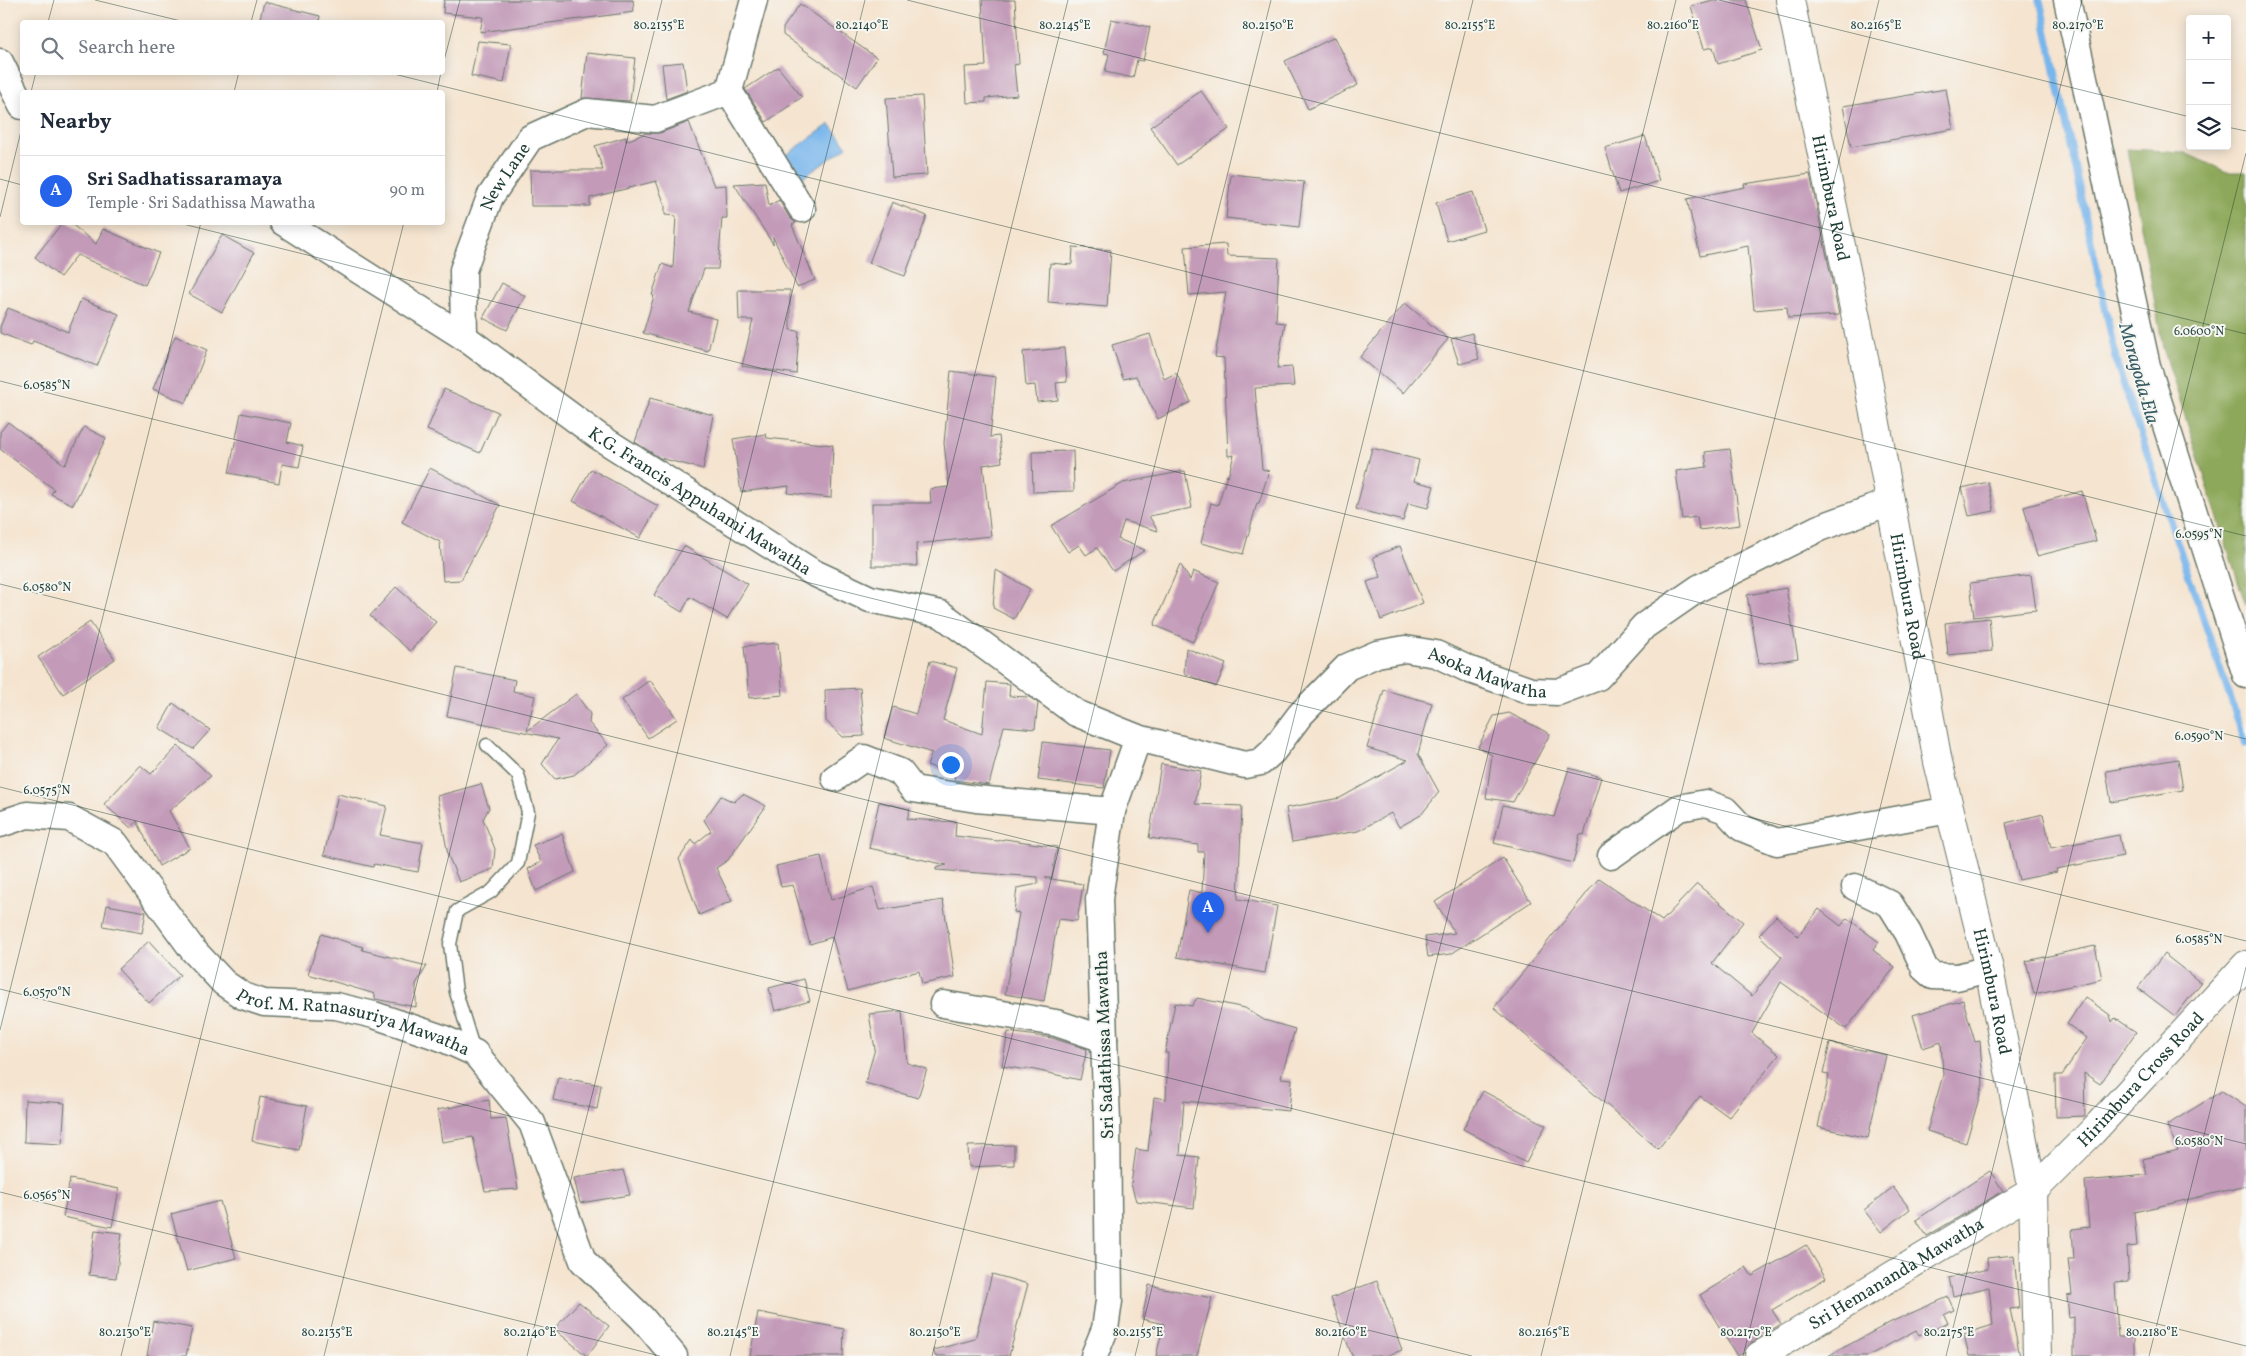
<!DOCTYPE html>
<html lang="en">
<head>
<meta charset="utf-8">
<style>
  :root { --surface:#fff; --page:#f6f6f7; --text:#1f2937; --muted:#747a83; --line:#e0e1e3; --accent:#2563eb }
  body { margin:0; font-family:Vollkorn,serif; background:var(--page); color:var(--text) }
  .controls { position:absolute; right:15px; top:15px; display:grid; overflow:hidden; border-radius:5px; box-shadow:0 2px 12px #0003 }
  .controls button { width:45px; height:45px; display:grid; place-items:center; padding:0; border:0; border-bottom:1px solid var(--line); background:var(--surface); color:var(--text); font:25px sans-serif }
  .you { position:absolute; left:950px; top:764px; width:18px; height:18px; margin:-12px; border:4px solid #fff; border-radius:50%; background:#1a73e8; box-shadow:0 0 0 8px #1a73e833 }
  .badge { display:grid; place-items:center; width:32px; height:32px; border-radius:50%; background:var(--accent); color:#fff; font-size:16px; font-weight:700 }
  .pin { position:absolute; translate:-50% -41px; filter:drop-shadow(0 1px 2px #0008) }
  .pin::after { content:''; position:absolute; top:26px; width:18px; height:15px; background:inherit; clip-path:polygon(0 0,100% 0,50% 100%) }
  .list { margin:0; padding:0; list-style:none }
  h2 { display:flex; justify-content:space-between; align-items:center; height:65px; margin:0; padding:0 20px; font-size:21px }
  h2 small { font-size:16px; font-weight:400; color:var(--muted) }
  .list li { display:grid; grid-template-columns:32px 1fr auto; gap:15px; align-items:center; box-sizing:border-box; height:70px; padding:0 20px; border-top:1px solid var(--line) }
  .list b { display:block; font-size:19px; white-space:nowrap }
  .list p { margin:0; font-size:16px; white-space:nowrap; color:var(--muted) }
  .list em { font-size:16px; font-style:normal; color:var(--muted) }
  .icon { flex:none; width:28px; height:28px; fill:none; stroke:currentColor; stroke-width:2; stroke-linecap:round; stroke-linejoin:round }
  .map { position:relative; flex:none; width:2246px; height:1356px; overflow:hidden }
  .search { position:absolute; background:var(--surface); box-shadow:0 2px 12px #0003; left:20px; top:20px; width:425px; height:55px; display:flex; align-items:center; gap:12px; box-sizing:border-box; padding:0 18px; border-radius:5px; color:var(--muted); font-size:19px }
  .panel { position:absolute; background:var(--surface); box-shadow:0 2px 12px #0003; left:20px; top:90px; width:425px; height:135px; border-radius:5px }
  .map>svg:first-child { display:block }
</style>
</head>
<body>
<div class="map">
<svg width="2246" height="1356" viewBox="0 0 2246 1356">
  <rect width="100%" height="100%" fill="#f6f6f2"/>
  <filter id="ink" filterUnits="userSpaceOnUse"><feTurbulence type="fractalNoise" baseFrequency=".02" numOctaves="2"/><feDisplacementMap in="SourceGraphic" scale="10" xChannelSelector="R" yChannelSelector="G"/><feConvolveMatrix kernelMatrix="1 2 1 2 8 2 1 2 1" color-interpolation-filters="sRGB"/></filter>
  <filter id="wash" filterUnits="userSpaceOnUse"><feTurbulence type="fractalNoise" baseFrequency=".0096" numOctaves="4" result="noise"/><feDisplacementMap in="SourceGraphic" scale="20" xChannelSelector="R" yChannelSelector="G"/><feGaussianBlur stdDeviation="1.12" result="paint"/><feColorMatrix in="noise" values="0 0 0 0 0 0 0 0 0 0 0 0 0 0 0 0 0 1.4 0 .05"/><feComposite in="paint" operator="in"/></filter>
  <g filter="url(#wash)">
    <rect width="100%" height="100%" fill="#f5e4cf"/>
    <!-- forest -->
    <path fill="#8da85a" stroke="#567247" d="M2127,149L2183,152L2227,172H2246V606L2163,348Z"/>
    <!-- water -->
    <path fill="#79b6ec" stroke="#4c7a90" d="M830,124L847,147L798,181L782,158Z"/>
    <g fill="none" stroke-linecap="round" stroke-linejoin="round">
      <!-- stream -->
      <path stroke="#79b6ec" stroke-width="7" d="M2040,0L2118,368L2246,744"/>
    </g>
    <g id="blocks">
      <!-- building -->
      <g fill="#c39bb9">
        <path d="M444,0H633L634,12L480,32L483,17L443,13Z"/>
        <path d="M982,0H1015L1019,64L1014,65L1017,95L986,98V102L967,103L965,67L986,66Z"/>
        <path d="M1713,0H1746L1762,50L1718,64L1713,47L1704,49L1691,6Z"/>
        <path d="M264,2L320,16L319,22H259Z"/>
        <path d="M800,4L877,58L857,87L783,35V28Z"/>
        <path d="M1111,19L1150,27L1143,61L1137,60L1133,78L1105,72L1109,54L1104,53Z"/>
        <path d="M1335,37L1358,85L1308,109L1285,61Z"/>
        <path d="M478,41L511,44L504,83L471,76Z"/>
        <path d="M587,53L635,58L630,101L582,98Z"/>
        <path d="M683,62L687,91L666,99L662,64Z"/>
        <path d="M778,67L802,97L766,122L745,89Z"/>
        <path d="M1946,89L1953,129L1851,147L1843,106Z"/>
        <path d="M1201,91L1229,129L1177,165L1150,127Z"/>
        <path d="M922,96L927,175L892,177L886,98Z"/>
        <path d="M689,122L714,186L726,185L727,218H722L718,269H704L689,312L716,319L708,351L643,333L654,296L652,295L662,264L673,268L676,216L665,215V205L656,181L590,198V206H531L530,170H603L595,146L626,137V141L646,133H660Z"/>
        <path d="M1645,136L1659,181L1619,193L1605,148Z"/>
        <path d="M1231,174L1304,182L1299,227L1226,218Z"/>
        <path d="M1810,174L1839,315L1788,318L1787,307L1754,310L1748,246L1700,256L1687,199L1745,187L1744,184Z"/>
        <path d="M765,182L769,206L779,200L789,217L796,223L792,225L815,280L797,287L773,237V244L734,184Z"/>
        <path d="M1473,192L1484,230L1447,241L1436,203Z"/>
        <path d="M892,202L927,216L905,276L869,263Z"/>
        <path d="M63,222H69L96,244L103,229L159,253L145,285L77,255L60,277L35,257Z"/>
        <path d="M222,235L254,253L222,312L189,294Z"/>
        <path d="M1226,244L1227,256L1279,258L1276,322L1285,323L1277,368L1292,367L1294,386L1255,388L1262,469L1269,471L1259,503H1257L1243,554L1201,543L1211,503L1218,505L1227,475L1228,477L1234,455L1228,456L1224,358L1215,357L1226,292L1189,295L1185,247Z"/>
        <path d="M1073,247L1111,250L1107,307L1048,302L1050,263L1072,265Z"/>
        <path d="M502,283L525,296L507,330L483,318Z"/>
        <path d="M738,290H790V330L799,331L796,374L742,366L753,320H739Z"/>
        <path d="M81,299L119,314L97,366L33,341L31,345L0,333V327L8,308L68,332Z"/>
        <path d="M1405,303L1448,339L1403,393L1360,357Z"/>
        <path d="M1472,333L1479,359L1459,364L1451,339Z"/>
        <path d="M1150,334L1164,379L1176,373L1191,402L1158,419L1136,376L1123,379L1112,345Z"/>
        <path d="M175,336L207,350L186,403L153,389Z"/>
        <path d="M1064,348L1067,382L1056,383L1058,400L1037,402L1035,385L1026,386L1023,352Z"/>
        <path d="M951,371L996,377L990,437L999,436L1002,462L983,465L991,536L916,544L917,566H872V503H931L930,489L949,487L944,443Z"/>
        <path d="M444,389L498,412L480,453L427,430Z"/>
        <path d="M650,398L713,415L703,469L660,458L635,442Z"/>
        <path d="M241,413L291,423L287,442L303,446L299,467L282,464L279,483L229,473Z"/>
        <path d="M8,422L65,465L84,427L106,438L73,505L51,494L54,489L0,449V432Z"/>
        <path d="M766,434L767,438L833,445L831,498L788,493L789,486L741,492L733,439Z"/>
        <path d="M1372,448L1419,460L1414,481L1434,486L1428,508L1408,503L1403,521L1356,509Z"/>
        <path d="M1730,449L1740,525L1699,530L1697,517L1682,519L1676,471L1707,467L1705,452Z"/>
        <path d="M1073,451L1074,491L1033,492L1032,452Z"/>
        <path d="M430,468L500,505L461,580L443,581L440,542L402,522Z"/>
        <path d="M591,469L658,506L640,538L573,501Z"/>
        <path d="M1185,471L1192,508L1149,516L1158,531L1124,521L1118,539L1145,550L1113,571L1097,548L1086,555L1079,545L1068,552L1051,526L1123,483Z"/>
        <path d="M1988,482L1994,511L1969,516L1962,488Z"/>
        <path d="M2082,491L2096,541L2037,556L2024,507Z"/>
        <path d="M684,546L748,584L727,619L690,597L682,612L654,595Z"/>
        <path d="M1400,546L1423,603L1381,620L1367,582L1381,577L1373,557Z"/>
        <path d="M1180,564L1190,580L1193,571L1219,582L1193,642L1154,625Z"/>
        <path d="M996,570L1030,589L1014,619L993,608Z"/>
        <path d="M2031,575L2036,610L1974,617L1970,583Z"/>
        <path d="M396,587L436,622L410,651L370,616Z"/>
        <path d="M1786,588L1798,658L1759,664L1747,595Z"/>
        <path d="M1989,618L1992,651L1948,655L1945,623Z"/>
        <path d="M90,622L115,659L63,694L38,657Z"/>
        <path d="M778,643L783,695L749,698L744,646Z"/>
        <path d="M1186,648L1226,664L1216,687L1184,673Z"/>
        <path d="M930,661L957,668L943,720L982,734L987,682L1010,684L1009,696L1029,697L1038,703L1035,729L1004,726L989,785L954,780L955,775L927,765L932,753L884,738L893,707L916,714Z"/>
        <path d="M457,668L515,680L513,691L535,696L527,731L576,694L590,714L589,723L608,745L574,775L555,779L542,764L558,739L447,716Z"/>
        <path d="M650,680L677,719L648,738L622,700Z"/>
        <path d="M860,688L864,736L843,737L826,721L825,690Z"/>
        <path d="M1384,690L1432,703L1418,754L1439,792L1421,815L1399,827L1391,813L1358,831L1292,842L1286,808L1340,798L1408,760L1367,748Z"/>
        <path d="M173,703L210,730L193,749L159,728Z"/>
        <path d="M1509,713L1550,734L1513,802L1486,798L1492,755L1478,747L1494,716Z"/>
        <path d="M1043,742L1110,750L1104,788L1038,780Z"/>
        <path d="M178,746L211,776L169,811L190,848L159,866L137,821L131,828L104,804L140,765L151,774Z"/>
        <path d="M2178,759L2183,790L2111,802L2106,771Z"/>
        <path d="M1161,764L1201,771L1195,804L1242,806L1238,899L1277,906L1265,973L1177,957L1189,890L1202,893L1204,852H1198V845L1149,838Z"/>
        <path d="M1569,768L1601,777L1584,835L1580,834L1573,863L1494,843L1503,805L1554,817Z"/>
        <path d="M481,784L489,808L483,819L495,849L493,869L459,882L448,855L437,796Z"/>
        <path d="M338,794L387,806L380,835L423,843L418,872L374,864L373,867L324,855Z"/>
        <path d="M743,794L766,806L728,860L716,868L732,901L699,915L679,859L692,840L695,844L711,831L704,820L721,796L734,802Z"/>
        <path d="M879,802L910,809L907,819L956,822L955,836L998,841L1005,839L1057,847L1052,878H1045L1083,884L1077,921L1058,919L1044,1001L1005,994L1019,913L1014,912L1017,888L1038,884V877L936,870V868L947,865L869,848Z"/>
        <path d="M2043,814L2051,848L2119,835L2123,856L2056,869L2057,872L2019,880L2006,823Z"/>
        <path d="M562,834L575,872L536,891L528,869L541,862L533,845Z"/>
        <path d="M821,856L831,900L873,887L880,910L943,900L955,977L922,984L919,971L848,991L832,937L810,944L793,885L781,887L776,866Z"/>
        <path d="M1503,858L1531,902L1451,954L1428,957L1425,937L1455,933L1435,902Z"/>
        <path d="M1599,878L1662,921L1697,884L1743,922L1712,963L1752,996L1782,957L1759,935L1776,916L1798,936L1819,909L1841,926L1847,918L1879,942L1873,950L1895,967L1846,1029L1781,982L1752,1033L1779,1055L1729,1117L1700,1096L1658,1149L1494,1008Z"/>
        <path d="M107,905L146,912L142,933L103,926Z"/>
        <path d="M321,934L363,947L362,950L427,966L416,984V1007L375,999V994L308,974Z"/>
        <path d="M149,941L180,975L149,1003L118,969Z"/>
        <path d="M2095,946L2102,979L2034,994L2026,961Z"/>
        <path d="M2164,954L2201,983L2175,1016L2138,988Z"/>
        <path d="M804,979L810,1001L775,1011L769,988Z"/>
        <path d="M2085,997L2110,1015L2112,1022L2115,1018L2136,1032L2100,1084L2084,1073L2085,1116L2056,1117L2055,1075H2062L2087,1038L2067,1024Z"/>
        <path d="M1197,998L1245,1008L1264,1020L1295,1029L1281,1078L1292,1079L1289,1111L1184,1101L1180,1155L1199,1157L1194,1208L1136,1201L1131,1184L1136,1149L1148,1151L1154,1097L1166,1099L1168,1053H1165L1175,1003L1192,1006Z"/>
        <path d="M1963,1000L1975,1042L1980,1041L1983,1084L1966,1143L1927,1131L1943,1075L1941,1042L1923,1048L1913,1015Z"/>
        <path d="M902,1011L907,1063L927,1069L918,1098L865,1083L875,1049L869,1014Z"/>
        <path d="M1008,1032L1052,1038L1087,1049L1080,1080L1026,1068V1070L1002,1066Z"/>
        <path d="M1830,1043L1886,1055L1868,1138L1818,1127L1829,1075L1823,1074Z"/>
        <path d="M558,1077L601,1085L597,1109L553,1100Z"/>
        <path d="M1483,1091L1546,1125L1526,1163L1463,1129Z"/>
        <path d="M2222,1091L2246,1107V1186L2134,1212L2137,1246L2127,1247L2129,1281L2115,1282L2118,1337H2134V1356H2074V1317L2069,1318L2067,1296L2072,1295L2068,1259H2074L2072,1229L2089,1227L2085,1181L2147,1175L2143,1159L2178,1150L2167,1125Z"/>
        <path d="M260,1097L307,1106L299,1150L252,1141Z"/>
        <path d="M25,1100L65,1103L62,1144L24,1142Z"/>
        <path d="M489,1100L491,1119L506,1118L518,1189L485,1191L473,1137L442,1142L437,1110Z"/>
        <path d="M1014,1145V1165L969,1167L968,1146Z"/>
        <path d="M623,1170L630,1195L580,1203L574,1178Z"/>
        <path d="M1990,1171L2003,1191L1927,1236L1916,1220Z"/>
        <path d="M70,1179L119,1189L112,1227L63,1217Z"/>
        <path d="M1893,1187L1910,1209L1881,1232L1864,1210Z"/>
        <path d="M220,1201L236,1258L187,1271L171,1214Z"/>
        <path d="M95,1230L122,1233L116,1278L89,1275Z"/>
        <path d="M1806,1245L1826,1278L1772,1310L1781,1324L1751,1343L1744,1353L1737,1356L1700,1295L1746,1267L1752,1276Z"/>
        <path d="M2014,1255L2019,1308L2010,1309L2020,1356H1969L1964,1334L1993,1325L1989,1287L1953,1296L1949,1278L1988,1269L1987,1258Z"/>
        <path d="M992,1274L1028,1284L1009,1356H935L934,1350L975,1339Z"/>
        <path d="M1377,1281L1402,1350L1386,1356H1352L1331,1298Z"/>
        <path d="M1149,1285L1212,1298L1197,1356H1156L1164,1324L1142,1319Z"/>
        <path d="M1948,1297L1954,1310L1944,1315L1948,1323L1919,1336L1916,1330L1868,1356H1828L1893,1321Z"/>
        <path d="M579,1302L609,1326L587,1356L554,1329Z"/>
        <path d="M758,1312L844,1329L843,1356H750Z"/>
        <path d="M153,1321L192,1328L186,1356H147Z"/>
      </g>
    </g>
  </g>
  <g filter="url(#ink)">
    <use href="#blocks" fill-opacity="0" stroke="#6a776a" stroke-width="1"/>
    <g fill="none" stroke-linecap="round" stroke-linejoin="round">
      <defs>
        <path id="lane" d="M474,1051L456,992L450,944L457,911L491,892L518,863L528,812L518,775L487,745"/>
        <g id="street">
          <path d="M2067,0L2147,366L2246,675"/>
          <path d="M0,62L22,106"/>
          <path d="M729,91L802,209"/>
          <path id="s1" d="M283,222L464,337L598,436L812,572L870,599L941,614L1076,713L1138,738L1245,765L1261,762L1273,751L1300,715L1347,667L1377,654L1405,649L1436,654L1470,670L1531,691L1558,692L1598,677L1644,626L1699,588L1819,528L1890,502"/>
          <path id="s2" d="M464,337L463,270L490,197L530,138L587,112L655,119L729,91L754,0"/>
          <path d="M835,778L864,758L900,772L913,789L976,799L1112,811"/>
          <path id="s3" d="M0,824L27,815L69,818L115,843L193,950L224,983L243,996L264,1003L336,1006L374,1015L442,1038L475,1053L532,1123L583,1261L642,1318L674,1356"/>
          <path d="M1611,856L1679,808L1706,803L1725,810L1742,828L1777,842L1949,810"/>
          <path d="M1855,887L1890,904L1908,933L1925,969L1933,976L1957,977L1989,969"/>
          <path d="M943,1004L1056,1023L1104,1039"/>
          <path d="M1094,1356L1105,1329L1109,1301L1107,1122L1099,899L1112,811L1138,738"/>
        </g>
        <g id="secondary">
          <path id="s4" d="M1759,1356L2033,1191L2092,1132L2246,965"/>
        </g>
        <g id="primary">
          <path id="s5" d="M1790,0L1862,347L1938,762L1989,969L2033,1191L2037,1356"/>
        </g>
      </defs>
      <!-- lane casing -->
      <use href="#lane" stroke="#6a776a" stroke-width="15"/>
      <!-- street casing -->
      <use href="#street" stroke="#6a776a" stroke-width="29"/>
      <!-- secondary casing -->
      <use href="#secondary" stroke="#6a776a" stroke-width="30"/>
      <!-- primary casing -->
      <use href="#primary" stroke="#6a776a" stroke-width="30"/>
      <!-- lane -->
      <use href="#lane" stroke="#fff" stroke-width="12"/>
      <!-- street -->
      <use href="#street" stroke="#fff" stroke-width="26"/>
      <!-- secondary -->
      <use href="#secondary" stroke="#fff" stroke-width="28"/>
      <!-- primary -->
      <use href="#primary" stroke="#fff" stroke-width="28"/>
    </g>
  </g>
  <!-- ticks -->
  <path fill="none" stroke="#1f3d34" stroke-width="1" stroke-opacity="0.45" d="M95,0L185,22M907,0L2246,334M1719,0L2190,117M48,22L54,0M251,22L257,0M442,68L460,0M386,72L2246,536M31,92L36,72M234,92L239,72M437,92L441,72M2227,127L2246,131M0,179L22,185M0,217L22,127M175,222L2246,739M0,381L2246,941M0,584L2246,1144M0,787L2246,1346M0,989L1472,1356M0,1030L201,222M0,1192L660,1356M121,1356L404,222M324,1356L662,0M527,1356L865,0M730,1356L1068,0M932,1356L1271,0M1135,1356L1473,0M1338,1356L1676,0M1541,1356L1879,0M1743,1356L2082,0M1946,1356L2246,153M2149,1356L2246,967"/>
  <g text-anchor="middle" stroke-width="4" stroke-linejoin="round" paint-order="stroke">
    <!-- street labels -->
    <g font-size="18" fill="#1f3d34" stroke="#f6f6f2">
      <text dy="6" stroke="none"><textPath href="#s2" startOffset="170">New Lane</textPath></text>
      <text dy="6" stroke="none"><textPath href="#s5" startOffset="202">Hirimbura Road</textPath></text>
      <text dy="6" stroke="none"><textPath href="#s1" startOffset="502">K.G. Francis Appuhami Mawatha</textPath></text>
      <text dy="6" stroke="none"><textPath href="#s5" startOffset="608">Hirimbura Road</textPath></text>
      <text dy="6" stroke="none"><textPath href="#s1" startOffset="1408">Asoka Mawatha</textPath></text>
      <text dy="6" stroke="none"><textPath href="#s5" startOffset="1012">Hirimbura Road</textPath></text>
      <text dy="6" stroke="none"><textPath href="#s3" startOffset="438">Prof. M. Ratnasuriya Mawatha</textPath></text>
      <text transform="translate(1104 1045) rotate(-92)" y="6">Sri Sadathissa Mawatha</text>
      <text dy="6" stroke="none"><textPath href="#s4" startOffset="475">Hirimbura Cross Road</textPath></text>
      <text dy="6" stroke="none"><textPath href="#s4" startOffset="160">Sri Hemananda Mawatha</textPath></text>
    </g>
    <!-- water labels -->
    <g font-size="19" font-style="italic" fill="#365b62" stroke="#f6f6f2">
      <text transform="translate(2140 373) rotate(74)" y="7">Moragoda Ela</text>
    </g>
  </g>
  <g font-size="12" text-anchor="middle" fill="#1f3d34" stroke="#f6f6f2" stroke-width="4" stroke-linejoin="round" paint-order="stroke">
    <text x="659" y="29">80.2135°E</text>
    <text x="862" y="29">80.2140°E</text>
    <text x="1065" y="29">80.2145°E</text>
    <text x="1268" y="29">80.2150°E</text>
    <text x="1470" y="29">80.2155°E</text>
    <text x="1673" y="29">80.2160°E</text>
    <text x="1876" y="29">80.2165°E</text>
    <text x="2078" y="29">80.2170°E</text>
    <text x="2199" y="335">6.0600°N</text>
    <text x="47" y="389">6.0585°N</text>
    <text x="2199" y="538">6.0595°N</text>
    <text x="47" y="591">6.0580°N</text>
    <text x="2199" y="740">6.0590°N</text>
    <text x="47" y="794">6.0575°N</text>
    <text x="2199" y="943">6.0585°N</text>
    <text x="47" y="996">6.0570°N</text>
    <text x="2199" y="1145">6.0580°N</text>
    <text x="47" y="1199">6.0565°N</text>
    <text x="125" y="1336">80.2130°E</text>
    <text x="327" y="1336">80.2135°E</text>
    <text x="530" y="1336">80.2140°E</text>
    <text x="733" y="1336">80.2145°E</text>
    <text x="935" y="1336">80.2150°E</text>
    <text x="1138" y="1336">80.2155°E</text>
    <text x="1341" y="1336">80.2160°E</text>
    <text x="1544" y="1336">80.2165°E</text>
    <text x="1746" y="1336">80.2170°E</text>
    <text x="1949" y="1336">80.2175°E</text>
    <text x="2152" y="1336">80.2180°E</text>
  </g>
</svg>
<div class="controls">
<button>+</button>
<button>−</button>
<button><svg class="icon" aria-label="layers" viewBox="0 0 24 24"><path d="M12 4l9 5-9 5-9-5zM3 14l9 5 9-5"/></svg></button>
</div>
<div class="you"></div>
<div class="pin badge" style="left:1208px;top:933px">A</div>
<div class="search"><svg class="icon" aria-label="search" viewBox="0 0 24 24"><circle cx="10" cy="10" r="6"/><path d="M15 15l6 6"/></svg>Search here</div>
<section class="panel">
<h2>Nearby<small></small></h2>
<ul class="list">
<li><span class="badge">A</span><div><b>Sri Sadhatissaramaya</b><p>Temple · Sri Sadathissa Mawatha</p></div><em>90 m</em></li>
</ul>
</section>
</div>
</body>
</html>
